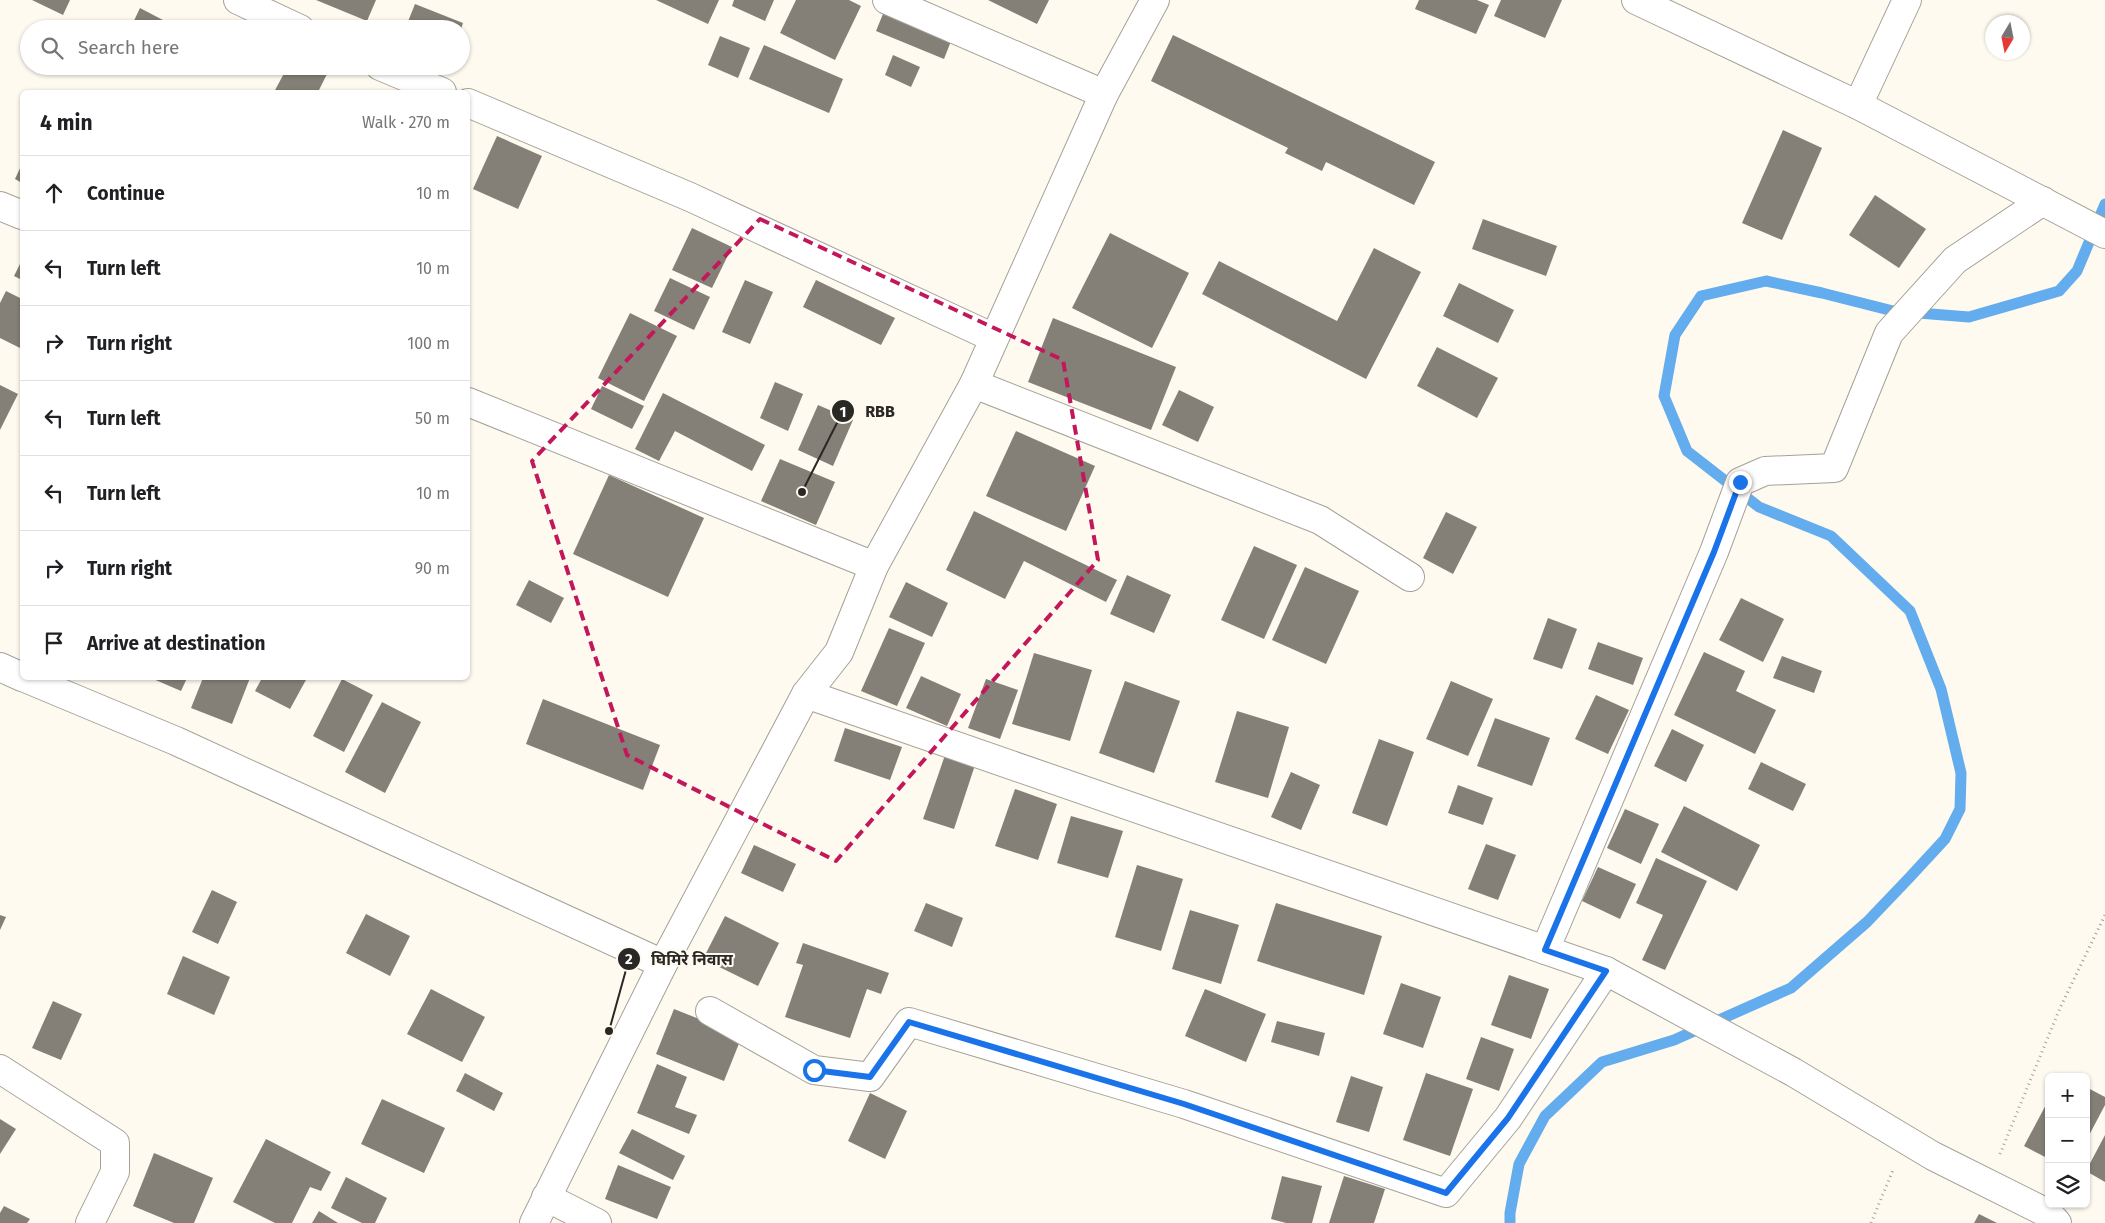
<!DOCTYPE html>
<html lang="en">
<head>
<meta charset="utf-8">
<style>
  :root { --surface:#fff; --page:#f6f6f6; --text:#202124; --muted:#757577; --line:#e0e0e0 }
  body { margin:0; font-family:"Fira Sans","Noto Sans Devanagari",sans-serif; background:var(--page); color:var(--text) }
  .controls { position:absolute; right:15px; bottom:15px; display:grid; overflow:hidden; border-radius:8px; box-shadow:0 1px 4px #0004 }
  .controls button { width:45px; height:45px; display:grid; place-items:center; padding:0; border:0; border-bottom:1px solid var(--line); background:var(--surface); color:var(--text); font:25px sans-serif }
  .compass { position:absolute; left:1985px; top:15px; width:45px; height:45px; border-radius:50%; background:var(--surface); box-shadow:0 1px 4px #0004; rotate:190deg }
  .stop { position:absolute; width:15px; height:15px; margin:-11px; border:4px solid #1a73e8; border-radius:50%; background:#fff }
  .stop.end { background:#1a73e8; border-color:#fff; box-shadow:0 1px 5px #0008 }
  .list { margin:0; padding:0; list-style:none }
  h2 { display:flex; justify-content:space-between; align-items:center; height:65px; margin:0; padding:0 20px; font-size:21px }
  h2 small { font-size:16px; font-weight:400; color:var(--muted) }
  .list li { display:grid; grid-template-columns:32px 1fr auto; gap:15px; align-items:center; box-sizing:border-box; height:75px; padding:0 20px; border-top:1px solid var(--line) }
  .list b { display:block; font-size:19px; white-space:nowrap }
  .list em { font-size:16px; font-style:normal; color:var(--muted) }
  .icon { flex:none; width:28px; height:28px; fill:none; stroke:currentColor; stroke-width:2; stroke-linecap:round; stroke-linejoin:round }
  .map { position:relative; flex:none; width:2105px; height:1223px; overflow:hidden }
  .search { position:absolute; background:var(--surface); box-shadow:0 1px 4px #0004; left:20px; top:20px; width:450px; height:55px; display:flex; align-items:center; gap:12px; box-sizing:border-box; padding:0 18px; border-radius:28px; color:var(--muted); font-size:19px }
  .panel { position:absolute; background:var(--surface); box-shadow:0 1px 4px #0004; left:20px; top:90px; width:450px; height:590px; border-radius:8px }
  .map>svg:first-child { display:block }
</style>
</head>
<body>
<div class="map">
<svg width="2105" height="1223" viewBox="0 0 2105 1223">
  <rect width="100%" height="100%" fill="#fefaf0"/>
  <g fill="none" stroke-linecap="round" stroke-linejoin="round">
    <!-- stream -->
    <path stroke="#63aced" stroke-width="11" d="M1510,1223V1213L1519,1164L1545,1116L1602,1062L1674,1040L1791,988L1867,922L1909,878L1945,839L1960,809L1961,773L1941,689L1910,611L1831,536L1759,507L1687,451L1664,396L1675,335L1701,296L1766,281L1822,293L1893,311L1969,317L2059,291L2077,271L2105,204"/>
  </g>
  <!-- building -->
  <g fill="#848077">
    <path d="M32,0H70L63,15Z"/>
    <path d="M316,0H376L367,21Z"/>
    <path d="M656,0H719L708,24Z"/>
    <path d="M734,0H774L765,21L732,6Z"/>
    <path d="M796,0H849L861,6L835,60L780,33Z"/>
    <path d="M988,0H1049L1037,24Z"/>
    <path d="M1419,0H1477L1489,5L1476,34L1415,9Z"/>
    <path d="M1501,0H1562L1545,38L1494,16Z"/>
    <path d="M415,4L463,23L461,29H405Z"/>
    <path d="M140,8L180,29H130Z"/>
    <path d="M885,9L953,36L944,59L876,31Z"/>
    <path d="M1173,35L1435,162L1414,205L1326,162L1322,171L1285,153L1288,148L1151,81Z"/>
    <path d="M720,36L750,48L738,78L708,65Z"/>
    <path d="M764,45L843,79L829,113L749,79Z"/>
    <path d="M893,55L920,67L911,87L885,75Z"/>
    <path d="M288,66H318L328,72L318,92H274Z"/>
    <path d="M1783,130L1822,148L1782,240L1742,223Z"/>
    <path d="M497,136L542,156L518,209L473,189Z"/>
    <path d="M22,164V183L15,179Z"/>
    <path d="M1875,195L1926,229L1899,268L1849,235Z"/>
    <path d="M1483,219L1557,246L1546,276L1472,249Z"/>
    <path d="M692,228L732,247L712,288L672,270Z"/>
    <path d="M1110,233L1189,273L1152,348L1072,308Z"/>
    <path d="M1374,248L1421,272L1366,379L1202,294L1219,261L1337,321Z"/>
    <path d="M22,260V280L14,276Z"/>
    <path d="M670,278L710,297L694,330L654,311Z"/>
    <path d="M745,280L773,292L750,344L722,332Z"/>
    <path d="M816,280L895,318L881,345L803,307Z"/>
    <path d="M1459,283L1514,310L1498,343L1443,316Z"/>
    <path d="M6,291L22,299V349L0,338V303Z"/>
    <path d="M630,313L677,336L644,401L598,378Z"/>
    <path d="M1053,318L1176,367L1151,430L1028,382Z"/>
    <path d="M1437,347L1498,378L1477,418L1417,386Z"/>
    <path d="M775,382L803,394L788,431L760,418Z"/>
    <path d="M0,385L18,394L0,430Z"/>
    <path d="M602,386L644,406L632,429L591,409Z"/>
    <path d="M1179,390L1214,407L1198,442L1162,425Z"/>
    <path d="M663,393L765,445L752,471L675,431L659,461L635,449Z"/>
    <path d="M818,405L853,420L833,466L798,450Z"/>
    <path d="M1016,431L1095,466L1066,531L986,496Z"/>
    <path d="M780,459L835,482L816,525L761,501Z"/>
    <path d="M609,475L704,518L668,597L573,554Z"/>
    <path d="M974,511L1117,580L1106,602L1024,561L1005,599L946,570Z"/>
    <path d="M1446,512L1477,527L1453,574L1423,558Z"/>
    <path d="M1254,546L1297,565L1264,639L1221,620Z"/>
    <path d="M1305,567L1359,591L1326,664L1272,640Z"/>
    <path d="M1127,575L1171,595L1154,633L1110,614Z"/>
    <path d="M529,580L564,598L551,623L516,605Z"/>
    <path d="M906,582L948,603L932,637L889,617Z"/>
    <path d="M1741,598L1784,619L1763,662L1719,640Z"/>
    <path d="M1548,618L1577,629L1562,669L1533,659Z"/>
    <path d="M889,628L925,643L897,706L861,691Z"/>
    <path d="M1598,642L1643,658L1633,685L1588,669Z"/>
    <path d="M1704,652L1745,671L1736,691L1776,710L1755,754L1674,715Z"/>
    <path d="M1034,653L1092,670L1070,741L1012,724Z"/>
    <path d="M1782,656L1822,671L1814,693L1773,678Z"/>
    <path d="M921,676L961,694L947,726L906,708Z"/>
    <path d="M151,678H187L181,691Z"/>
    <path d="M203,678H250L232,724L191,708Z"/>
    <path d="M262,678H307L290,709L255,691Z"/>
    <path d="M342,679L373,695L344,752L313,736Z"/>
    <path d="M986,679L1018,690L1000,739L968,728Z"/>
    <path d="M1125,681L1180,701L1154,773L1099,753Z"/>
    <path d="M1451,681L1493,699L1468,756L1426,739Z"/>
    <path d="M1596,695L1629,710L1608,754L1575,739Z"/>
    <path d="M543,699L660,745L643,790L526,744Z"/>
    <path d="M382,702L421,722L385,793L345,772Z"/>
    <path d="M1237,711L1289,727L1268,798L1215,782Z"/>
    <path d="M1495,718L1550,738L1532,786L1477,766Z"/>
    <path d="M845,728L902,747L890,780L834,761Z"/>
    <path d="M1672,729L1704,745L1686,782L1654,766Z"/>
    <path d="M1379,739L1414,752L1387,826L1352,813Z"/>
    <path d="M945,755L975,765L954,829L923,819Z"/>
    <path d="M1761,762L1806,784L1793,811L1748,789Z"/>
    <path d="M1291,772L1320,785L1301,830L1271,817Z"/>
    <path d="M1458,785L1493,798L1483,825L1448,813Z"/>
    <path d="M1015,789L1057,804L1038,860L995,846Z"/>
    <path d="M1684,806L1760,845L1737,891L1661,852Z"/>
    <path d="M1625,809L1659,824L1641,864L1607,848Z"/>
    <path d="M1071,816L1123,831L1108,878L1057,863Z"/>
    <path d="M1486,844L1516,855L1498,900L1468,889Z"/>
    <path d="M754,845L796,864L783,892L741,873Z"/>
    <path d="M1656,858L1707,881L1665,970L1642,960L1663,915L1636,903Z"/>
    <path d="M1137,865L1183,879L1161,951L1115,937Z"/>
    <path d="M1598,867L1636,884L1620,919L1582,901Z"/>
    <path d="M212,890L237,902L218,944L192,932Z"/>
    <path d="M926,903L963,918L952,947L914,931Z"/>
    <path d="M1276,903L1382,936L1364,995L1257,961Z"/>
    <path d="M1190,910L1239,925L1221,984L1172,969Z"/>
    <path d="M366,914L410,936L390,976L346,953Z"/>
    <path d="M0,915L6,917L0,930Z"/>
    <path d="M725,916L779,943L758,986L703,959Z"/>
    <path d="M803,943L889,973L881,994L867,989L850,1038L785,1017L803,965L796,963Z"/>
    <path d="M183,956L230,977L214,1015L167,994Z"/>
    <path d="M1509,975L1549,989L1531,1039L1491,1025Z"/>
    <path d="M1401,983L1441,997L1423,1048L1383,1034Z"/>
    <path d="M431,989L485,1017L462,1062L407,1034Z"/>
    <path d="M1205,989L1266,1014L1246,1062L1185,1036Z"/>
    <path d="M53,1001L82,1014L61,1060L32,1048Z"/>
    <path d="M674,1009L742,1036L724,1081L656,1054Z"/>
    <path d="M1277,1021L1325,1033L1319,1056L1271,1042Z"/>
    <path d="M1481,1037L1514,1049L1499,1091L1466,1079Z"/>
    <path d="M657,1064L687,1077L675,1107L697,1115L689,1134L637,1113Z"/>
    <path d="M465,1073L503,1093L494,1111L456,1091Z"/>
    <path d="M1426,1073L1473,1089L1450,1156L1403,1140Z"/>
    <path d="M1351,1076L1383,1087L1369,1132L1336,1122Z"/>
    <path d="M2086,1087L2105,1097V1105L2086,1141Z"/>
    <path d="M870,1093L907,1111L885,1159L848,1141Z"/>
    <path d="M382,1099L445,1128L424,1173L361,1144Z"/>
    <path d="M2049,1099V1159L2024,1146Z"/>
    <path d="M0,1119L16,1129L0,1154Z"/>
    <path d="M632,1129L685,1156L673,1180L619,1153Z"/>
    <path d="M2105,1135V1182L2086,1171Z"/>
    <path d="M266,1139L331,1172L321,1191L310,1187L292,1223H275L233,1202Z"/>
    <path d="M154,1153L213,1178L194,1223H174L133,1206Z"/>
    <path d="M618,1165L671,1187L657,1219L605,1199Z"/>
    <path d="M1282,1176L1322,1186L1312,1223H1286L1271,1219Z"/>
    <path d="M1344,1176L1385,1189L1374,1223H1329Z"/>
    <path d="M346,1177L387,1198L375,1223H362L331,1208Z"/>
    <path d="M4,1206L30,1219L27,1223H0V1213Z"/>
    <path d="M319,1211L338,1223H312Z"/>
    <path d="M1979,1214L1997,1223H1974Z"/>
  </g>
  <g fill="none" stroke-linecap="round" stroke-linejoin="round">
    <defs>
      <g id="street">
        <path d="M238,0L300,29"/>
        <path d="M887,0L1104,94"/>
        <path d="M1636,0L1858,105L2105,234"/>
        <path d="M380,66L442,92"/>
        <path d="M468,103L690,197L994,338"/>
        <path d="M1858,105L1907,0"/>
        <path d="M0,206L22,215"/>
        <path d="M974,384L1320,520L1410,577"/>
        <path d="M468,402L874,566"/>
        <path d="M0,667L22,677"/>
        <path d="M25,678L176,741L663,964"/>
        <path d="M806,694L1606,971L1793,1072L1933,1156L2049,1214L2057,1223"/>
        <path d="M1545,950L1714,552L1740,482L1765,471L1834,468L1889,333L1955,260L2043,201"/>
        <path d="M710,1011L814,1070L870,1077L909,1022L1184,1104L1446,1193L1508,1118L1606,971"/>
        <path d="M0,1069L115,1143V1172L90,1223"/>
        <path d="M546,1197L597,1223"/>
        <path d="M534,1223L663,964L806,694L839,652L874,566L974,384L1104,94L1155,0"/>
      </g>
    </defs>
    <!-- street casing -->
    <use href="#street" stroke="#a5a198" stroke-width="30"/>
    <!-- path -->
    <g stroke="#a3a099" stroke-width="3" stroke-dasharray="1 4" stroke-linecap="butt">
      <path d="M2000,1154L2060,1008L2105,915"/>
      <path d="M1871,1223L1893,1170"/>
    </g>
    <!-- street -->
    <use href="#street" stroke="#fff" stroke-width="28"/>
  </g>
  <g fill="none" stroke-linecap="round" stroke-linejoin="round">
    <!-- route -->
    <path stroke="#1a73e8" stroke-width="6" d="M814,1070L870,1077L909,1022L1184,1104L1446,1193L1508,1118L1606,971L1545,950L1714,552L1740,482"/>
  </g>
  <!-- marked area -->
  <path fill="none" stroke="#c2185b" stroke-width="4" stroke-dasharray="10 6" stroke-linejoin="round" d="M760,219L1063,360L1098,560L836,861L627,755L532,461Z"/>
  <!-- callouts -->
  <path fill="none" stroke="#292824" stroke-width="2" d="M802 492L843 411M609 1031L629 959"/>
  <g fill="#292824" stroke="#fefaf0" stroke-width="2">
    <circle cx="802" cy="492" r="5"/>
    <circle cx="609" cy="1031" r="5"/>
    <circle cx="843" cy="411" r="12"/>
    <circle cx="629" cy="959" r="12"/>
  </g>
  <g font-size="15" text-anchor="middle" font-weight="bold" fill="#fff">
    <text x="843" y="417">1</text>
    <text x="629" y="964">2</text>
  </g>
  <g font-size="16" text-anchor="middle" font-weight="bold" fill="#292824" stroke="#fefaf0" stroke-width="4" stroke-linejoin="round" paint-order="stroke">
    <text x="880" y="417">RBB</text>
    <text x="692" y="965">घिमिरे निवास</text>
  </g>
</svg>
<div class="controls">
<button>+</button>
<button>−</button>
<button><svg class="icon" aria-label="layers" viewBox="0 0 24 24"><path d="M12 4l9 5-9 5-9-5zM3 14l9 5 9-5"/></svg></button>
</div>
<svg class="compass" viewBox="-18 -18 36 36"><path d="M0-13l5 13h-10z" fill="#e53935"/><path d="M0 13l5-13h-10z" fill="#757577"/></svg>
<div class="stop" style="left:814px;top:1070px"></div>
<div class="stop end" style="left:1740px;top:482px"></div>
<div class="search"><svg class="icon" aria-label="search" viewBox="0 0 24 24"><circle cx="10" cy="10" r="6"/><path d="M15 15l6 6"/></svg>Search here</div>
<section class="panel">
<h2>4 min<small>Walk · 270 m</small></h2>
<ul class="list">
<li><svg class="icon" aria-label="ahead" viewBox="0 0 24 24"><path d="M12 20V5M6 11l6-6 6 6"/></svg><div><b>Continue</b></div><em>10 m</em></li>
<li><svg class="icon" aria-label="left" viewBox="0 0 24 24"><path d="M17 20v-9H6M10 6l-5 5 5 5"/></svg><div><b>Turn left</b></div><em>10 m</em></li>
<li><svg class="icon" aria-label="right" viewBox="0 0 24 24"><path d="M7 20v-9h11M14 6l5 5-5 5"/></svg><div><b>Turn right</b></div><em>100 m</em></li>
<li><svg class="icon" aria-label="left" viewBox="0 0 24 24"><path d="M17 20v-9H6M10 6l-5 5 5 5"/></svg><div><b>Turn left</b></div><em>50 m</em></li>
<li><svg class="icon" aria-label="left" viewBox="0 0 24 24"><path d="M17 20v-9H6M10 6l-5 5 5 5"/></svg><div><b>Turn left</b></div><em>10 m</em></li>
<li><svg class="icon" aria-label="right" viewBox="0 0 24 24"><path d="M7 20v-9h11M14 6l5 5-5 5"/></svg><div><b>Turn right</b></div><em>90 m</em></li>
<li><svg class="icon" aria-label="arrive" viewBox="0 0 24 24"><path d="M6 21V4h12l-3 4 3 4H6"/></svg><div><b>Arrive at destination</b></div></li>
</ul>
</section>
</div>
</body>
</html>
